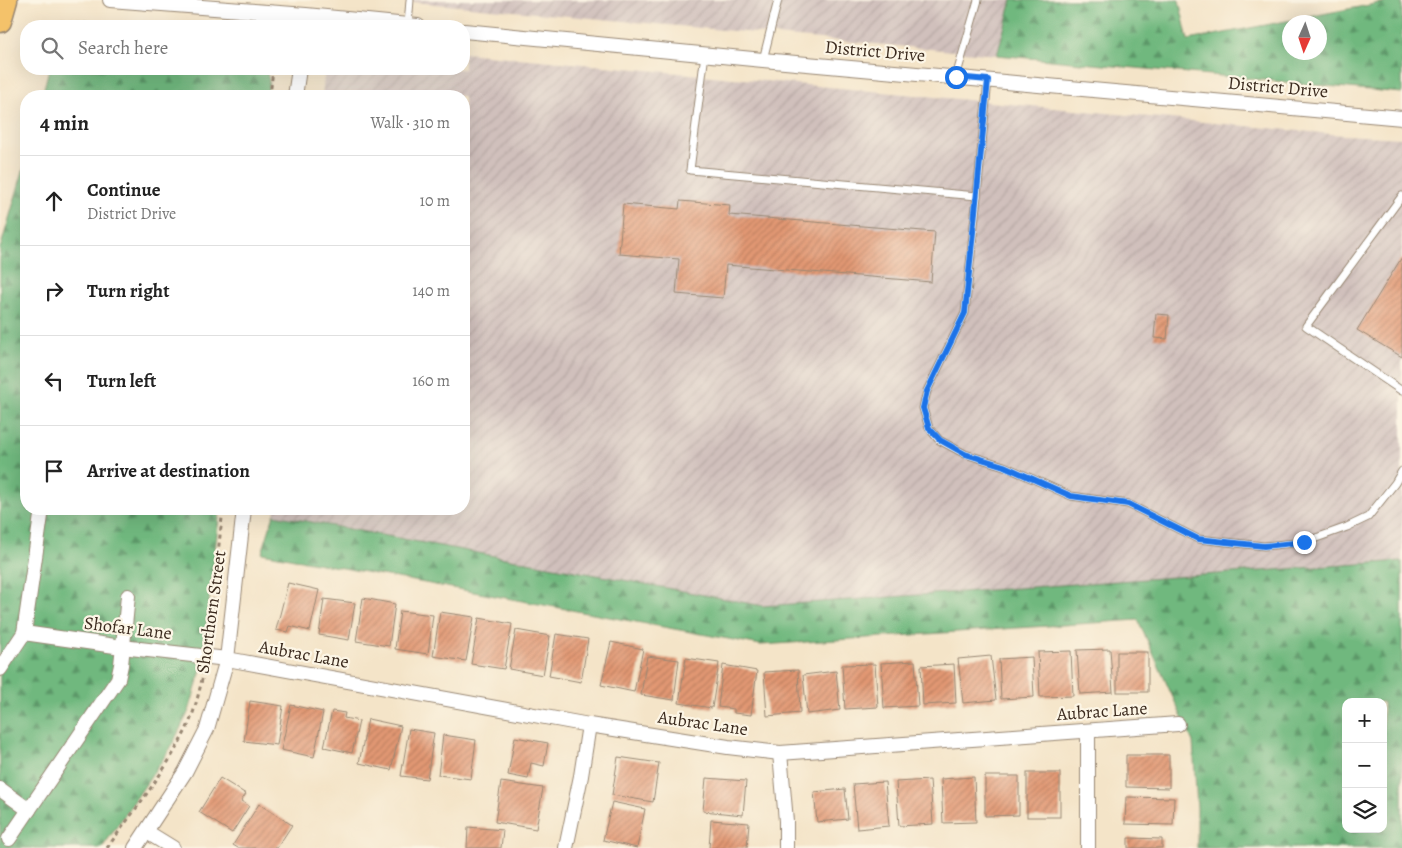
<!DOCTYPE html>
<html lang="en">
<head>
<meta charset="utf-8">
<style>
  :root { --surface:#fff; --page:#f6f6f6; --text:#222; --muted:#767676; --line:#e0e0e0 }
  body { margin:0; font-family:Alegreya,serif; background:var(--page); color:var(--text) }
  .controls { position:absolute; right:15px; bottom:15px; display:grid; overflow:hidden; border-radius:10px; box-shadow:0 5px 20px #0002 }
  .controls button { width:45px; height:45px; display:grid; place-items:center; padding:0; border:0; border-bottom:1px solid var(--line); background:var(--surface); color:var(--text); font:25px sans-serif }
  .compass { position:absolute; left:1282px; top:15px; width:45px; height:45px; border-radius:50%; background:var(--surface); box-shadow:0 5px 20px #0002; rotate:183deg }
  .stop { position:absolute; width:15px; height:15px; margin:-11px; border:4px solid #1a73e8; border-radius:50%; background:#fff }
  .stop.end { background:#1a73e8; border-color:#fff; box-shadow:0 1px 5px #0008 }
  .list { margin:0; padding:0; list-style:none }
  h2 { display:flex; justify-content:space-between; align-items:center; height:65px; margin:0; padding:0 20px; font-size:21px }
  h2 small { font-size:16px; font-weight:400; color:var(--muted) }
  .list li { display:grid; grid-template-columns:32px 1fr auto; gap:15px; align-items:center; box-sizing:border-box; height:90px; padding:0 20px; border-top:1px solid var(--line) }
  .list b { display:block; font-size:19px; white-space:nowrap }
  .list p { margin:0; font-size:16px; white-space:nowrap; color:var(--muted) }
  .list em { font-size:16px; font-style:normal; color:var(--muted) }
  .icon { flex:none; width:28px; height:28px; fill:none; stroke:currentColor; stroke-width:2; stroke-linecap:round; stroke-linejoin:round }
  .map { position:relative; flex:none; width:1402px; height:848px; overflow:hidden }
  .search { position:absolute; background:var(--surface); box-shadow:0 5px 20px #0002; left:20px; top:20px; width:450px; height:55px; display:flex; align-items:center; gap:12px; box-sizing:border-box; padding:0 18px; border-radius:20px; color:var(--muted); font-size:19px }
  .panel { position:absolute; background:var(--surface); box-shadow:0 5px 20px #0002; left:20px; top:90px; width:450px; height:425px; border-radius:20px }
  .map>svg:first-child { display:block }
</style>
</head>
<body>
<div class="map">
<svg width="1402" height="848" viewBox="0 0 1402 848">
  <defs>
    <pattern id="industrial-furrows" width="10" height="10" patternUnits="userSpaceOnUse" patternTransform="scale(1.25)"><rect width="10" height="10" fill="#d0c0bc"/><path d="M-1 1l2-2M0 10L10 0M9 11l2-2" fill="none" stroke="#b4a5a1"/></pattern>
    <pattern id="forest-firs" width="22" height="20" patternUnits="userSpaceOnUse" patternTransform="scale(1.25)"><rect width="22" height="20" fill="#6fb87e"/><path d="M5 1l3.5 6h-7zM16 11l3.5 6h-7z" fill="#5c9667"/></pattern>
    <pattern id="building-hatch" width="6" height="6" patternUnits="userSpaceOnUse" patternTransform="scale(1.25)"><rect width="6" height="6" fill="#e29873"/><path d="M-1 1l2-2M0 6l6-6M5 7l2-2" fill="none" stroke="#b87c5e"/></pattern>
  </defs>
  <rect width="100%" height="100%" fill="#fcf5e5"/>
  <filter id="ink" filterUnits="userSpaceOnUse"><feTurbulence type="fractalNoise" baseFrequency=".02" numOctaves="2"/><feDisplacementMap in="SourceGraphic" scale="10" xChannelSelector="R" yChannelSelector="G"/><feConvolveMatrix kernelMatrix="1 2 1 2 8 2 1 2 1" color-interpolation-filters="sRGB"/></filter>
  <filter id="wash" filterUnits="userSpaceOnUse"><feTurbulence type="fractalNoise" baseFrequency=".0096" numOctaves="4" result="noise"/><feDisplacementMap in="SourceGraphic" scale="20" xChannelSelector="R" yChannelSelector="G"/><feGaussianBlur stdDeviation="1.12" result="paint"/><feColorMatrix in="noise" values="0 0 0 0 0 0 0 0 0 0 0 0 0 0 0 0 0 1.4 0 .05"/><feComposite in="paint" operator="in"/></filter>
  <g filter="url(#wash)">
    <rect width="100%" height="100%" fill="#f4e4c8"/>
    <!-- industrial -->
    <g fill="url(#industrial-furrows)">
      <path d="M391,0H1012L997,55Z"/>
      <path d="M464,53L1343,135L1402,138V561L763,606L274,515L275,509H464V96H322L325,69H464Z"/>
    </g>
    <!-- forest -->
    <g fill="url(#forest-firs)" stroke="#55714e" fill-rule="evenodd">
      <path d="M1012,0H1179L1188,40L1395,0H1402V93L997,55ZM1320,22V52H1290V22Z"/>
      <path d="M61,17L137,26H59Z"/>
      <path d="M49,69H266L269,81L267,96H42Z"/>
      <path d="M26,161V509H220L201,670L189,711L170,749L102,848H0V249Z"/>
      <path d="M274,515L763,606L1402,561V848H1197V807L1193,742L1138,620L761,645L262,553ZM1346,702H1383V829H1346Z"/>
    </g>
    <g id="blocks">
      <!-- building -->
      <g fill="url(#building-hatch)">
        <path d="M680,201L730,205L729,215L935,232L931,282L726,265L723,298L676,294L679,259L619,254L623,204L679,209Z"/>
        <path d="M1402,257V357L1357,330Z"/>
        <path d="M1156,314L1169,315L1167,339L1154,338Z"/>
        <path d="M288,583L319,590L310,631L290,626L288,632L276,630Z"/>
        <path d="M363,598L395,604L389,646L356,641Z"/>
        <path d="M324,599L355,603L349,640L319,635Z"/>
        <path d="M400,611L433,615L428,654L395,649Z"/>
        <path d="M440,612L474,617L466,661L433,656Z"/>
        <path d="M479,618L512,624L504,669L471,664Z"/>
        <path d="M516,630L550,636L543,675L509,669Z"/>
        <path d="M556,634L588,639L581,682L549,676Z"/>
        <path d="M611,642L643,649L634,692L601,685Z"/>
        <path d="M1110,649L1113,692L1080,694L1077,650Z"/>
        <path d="M1071,651L1073,696L1040,697L1038,652Z"/>
        <rect x="1117" y="652" width="31" height="40"/>
        <path d="M647,656L679,660L674,700L641,695Z"/>
        <path d="M991,656L996,700L963,703L958,659Z"/>
        <path d="M1032,657L1034,697L1001,699L999,659Z"/>
        <path d="M686,658L719,663L712,708L679,703Z"/>
        <path d="M915,661L918,706L884,708L881,663Z"/>
        <path d="M875,664L878,707L845,709L842,665Z"/>
        <path d="M954,664L956,703L923,705L921,666Z"/>
        <path d="M723,665L757,671L751,715L734,713V709L718,707Z"/>
        <path d="M798,670L800,713L767,716L764,672Z"/>
        <path d="M836,671L840,710L807,714L803,675Z"/>
        <path d="M250,701L283,706L277,745L244,741Z"/>
        <path d="M291,705L323,712L314,757L281,750Z"/>
        <path d="M332,711L345,713L344,718L359,721L352,753L324,747Z"/>
        <path d="M368,719L401,726L391,770L359,763Z"/>
        <path d="M409,729L434,733L427,779L401,776Z"/>
        <path d="M443,735L476,740L471,779L438,775Z"/>
        <path d="M515,737L548,743L544,766L531,763L528,779L508,775Z"/>
        <path d="M1126,755H1169V788L1126,787Z"/>
        <path d="M618,757L659,763L653,802L612,795Z"/>
        <rect x="1027" y="773" width="33" height="44"/>
        <path d="M985,776H1019V815L985,816Z"/>
        <path d="M974,777L976,822L943,823L941,779Z"/>
        <path d="M220,778L246,794L241,801L249,806L232,833L199,812Z"/>
        <path d="M706,778L746,781L743,815L703,811Z"/>
        <path d="M930,780L933,824L899,826L896,782Z"/>
        <path d="M501,782L543,788L536,829L495,822Z"/>
        <path d="M885,782L889,826L857,829L853,784Z"/>
        <path d="M845,789L848,819L817,822L814,792Z"/>
        <path d="M1126,797L1174,798L1173,825L1125,824Z"/>
        <path d="M612,802L645,809L637,848L603,840Z"/>
        <path d="M259,804L292,825L277,848H238L233,845Z"/>
        <path d="M711,820L749,823L747,848H709Z"/>
        <path d="M468,827L503,830L501,848H467Z"/>
        <path d="M1128,838L1162,839V848H1128Z"/>
      </g>
    </g>
  </g>
  <g filter="url(#ink)">
    <use href="#blocks" fill-opacity="0" stroke="#988773" stroke-width="1"/>
    <g fill="none" stroke-linecap="round" stroke-linejoin="round">
      <defs>
        <g id="service">
          <path d="M408,25L410,0"/>
          <path d="M705,54L690,170L977,196L988,80"/>
          <path d="M763,60L778,0"/>
          <path d="M956,77L978,0"/>
          <path d="M977,196L965,313L927,391L923,408L929,428L939,440L965,454L1004,466L1071,496L1128,504L1198,539L1264,546L1305,542L1347,527L1368,517L1395,483L1402,471"/>
          <path d="M1402,196L1306,326L1402,391"/>
        </g>
        <g id="minor">
          <path d="M110,0L306,15L418,26"/>
          <path d="M464,31L763,60L1402,118"/>
          <path d="M295,96L299,69"/>
          <path d="M24,633L122,647L227,659L589,725L728,747L780,753L1178,724"/>
          <path d="M0,669L24,633L42,509"/>
          <path d="M1088,731V848"/>
          <path d="M780,753L786,821V848"/>
          <path d="M0,789L29,810"/>
          <path d="M147,832L173,848"/>
          <path d="M9,839L118,679L121,665L128,596"/>
          <path d="M135,848L185,772L207,729L227,659L244,509"/>
          <path d="M566,848L581,776L589,725"/>
        </g>
        <path id="primary" d="M0,21L6,0"/>
      </defs>
      <!-- service casing -->
      <use href="#service" stroke="#988773" stroke-width="9"/>
      <!-- minor casing -->
      <use href="#minor" stroke="#988773" stroke-width="16"/>
      <!-- primary casing -->
      <use href="#primary" stroke="#988773" stroke-width="25"/>
      <!-- path -->
      <g stroke="#988773" stroke-width="3" stroke-dasharray="4 4" stroke-linecap="butt">
        <path d="M270,96L273,69"/>
        <path d="M208,642L223,509"/>
        <path d="M107,848C133,812 162,776 183,736C194,716 199,693 204,670"/>
      </g>
      <!-- service -->
      <use href="#service" stroke="#fff" stroke-width="7"/>
      <!-- minor -->
      <use href="#minor" stroke="#fff" stroke-width="14"/>
      <!-- primary -->
      <use href="#primary" stroke="#f4c26a" stroke-width="22"/>
    </g>
  </g>
  <g fill="none" stroke-linecap="round" stroke-linejoin="round" filter="url(#ink)">
    <!-- route -->
    <path stroke="#1a73e8" stroke-width="6" d="M956,77L988,80L965,313L927,391L923,408L929,428L940,440L965,454L1004,466L1071,496L1128,504L1198,539L1264,546L1304,542"/>
  </g>
  <g text-anchor="middle" stroke-width="4.5" stroke-linejoin="round" paint-order="stroke">
    <!-- street labels -->
    <g font-size="18" fill="#3b2a1e" stroke="#fcf5e5">
      <text transform="translate(875 51) rotate(5)" y="6">District Drive</text>
      <text transform="translate(1278 87) rotate(5)" y="6">District Drive</text>
      <text transform="translate(211 612) rotate(-82)" y="6">Shorthorn Street</text>
      <text transform="translate(128 628) rotate(7)" y="6">Shofar Lane</text>
      <text transform="translate(304 654) rotate(10)" y="6">Aubrac Lane</text>
      <text transform="translate(1102 711) rotate(-4)" y="6">Aubrac Lane</text>
      <text transform="translate(703 723) rotate(8)" y="6">Aubrac Lane</text>
    </g>
  </g>
</svg>
<div class="controls">
<button>+</button>
<button>−</button>
<button><svg class="icon" aria-label="layers" viewBox="0 0 24 24"><path d="M12 4l9 5-9 5-9-5zM3 14l9 5 9-5"/></svg></button>
</div>
<svg class="compass" viewBox="-18 -18 36 36"><path d="M0-13l5 13h-10z" fill="#e53935"/><path d="M0 13l5-13h-10z" fill="#767676"/></svg>
<div class="stop" style="left:956px;top:77px"></div>
<div class="stop end" style="left:1304px;top:542px"></div>
<div class="search"><svg class="icon" aria-label="search" viewBox="0 0 24 24"><circle cx="10" cy="10" r="6"/><path d="M15 15l6 6"/></svg>Search here</div>
<section class="panel">
<h2>4 min<small>Walk · 310 m</small></h2>
<ul class="list">
<li><svg class="icon" aria-label="ahead" viewBox="0 0 24 24"><path d="M12 20V5M6 11l6-6 6 6"/></svg><div><b>Continue</b><p>District Drive</p></div><em>10 m</em></li>
<li><svg class="icon" aria-label="right" viewBox="0 0 24 24"><path d="M7 20v-9h11M14 6l5 5-5 5"/></svg><div><b>Turn right</b></div><em>140 m</em></li>
<li><svg class="icon" aria-label="left" viewBox="0 0 24 24"><path d="M17 20v-9H6M10 6l-5 5 5 5"/></svg><div><b>Turn left</b></div><em>160 m</em></li>
<li><svg class="icon" aria-label="arrive" viewBox="0 0 24 24"><path d="M6 21V4h12l-3 4 3 4H6"/></svg><div><b>Arrive at destination</b></div></li>
</ul>
</section>
</div>
</body>
</html>
